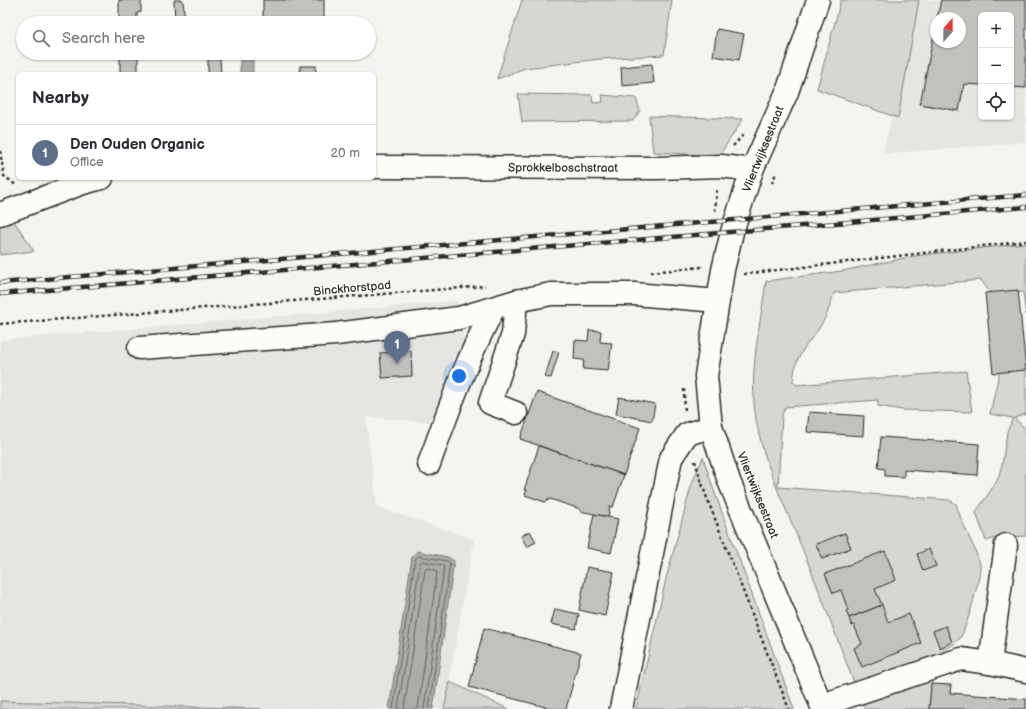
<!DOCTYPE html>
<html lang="en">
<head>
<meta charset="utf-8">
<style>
  :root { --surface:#fff; --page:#f7f7f7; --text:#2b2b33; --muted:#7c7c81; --line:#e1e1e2; --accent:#111827 }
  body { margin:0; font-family:"Balsamiq Sans",sans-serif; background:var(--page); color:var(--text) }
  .controls { position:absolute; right:12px; top:12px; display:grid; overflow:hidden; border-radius:6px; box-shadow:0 1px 3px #0004 }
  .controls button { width:36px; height:36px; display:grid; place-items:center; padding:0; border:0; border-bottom:1px solid var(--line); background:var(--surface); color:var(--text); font:20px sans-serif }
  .compass { position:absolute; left:930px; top:12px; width:36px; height:36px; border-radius:50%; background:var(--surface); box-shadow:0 1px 3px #0004; rotate:21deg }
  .you { position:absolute; left:459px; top:376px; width:14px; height:14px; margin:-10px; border:3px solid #fff; border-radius:50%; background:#1a73e8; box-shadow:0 0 0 6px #1a73e833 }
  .badge { display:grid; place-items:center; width:26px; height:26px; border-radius:50%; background:var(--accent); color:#fff; font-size:13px; font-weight:700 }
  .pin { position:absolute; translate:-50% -33px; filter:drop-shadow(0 1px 2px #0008) }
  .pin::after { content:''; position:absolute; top:21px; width:14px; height:12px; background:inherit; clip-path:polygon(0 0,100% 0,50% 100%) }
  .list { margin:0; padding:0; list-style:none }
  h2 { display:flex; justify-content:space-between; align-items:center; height:52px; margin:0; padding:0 16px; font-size:17px }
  h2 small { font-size:13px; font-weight:400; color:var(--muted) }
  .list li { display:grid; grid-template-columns:26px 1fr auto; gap:12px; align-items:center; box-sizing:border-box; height:56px; padding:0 16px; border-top:1px solid var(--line) }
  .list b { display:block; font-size:15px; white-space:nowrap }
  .list p { margin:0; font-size:13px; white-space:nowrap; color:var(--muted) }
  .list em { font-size:13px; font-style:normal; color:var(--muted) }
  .icon { flex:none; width:22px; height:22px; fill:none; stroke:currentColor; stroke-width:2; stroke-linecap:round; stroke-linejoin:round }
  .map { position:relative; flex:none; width:1026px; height:709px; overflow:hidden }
  .search { position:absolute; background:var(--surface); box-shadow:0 1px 3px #0004; left:16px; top:16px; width:360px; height:44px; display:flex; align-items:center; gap:10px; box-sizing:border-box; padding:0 14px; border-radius:22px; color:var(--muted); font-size:15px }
  .panel { position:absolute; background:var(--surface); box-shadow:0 1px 3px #0004; left:16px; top:72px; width:360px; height:108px; border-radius:6px }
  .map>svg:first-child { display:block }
</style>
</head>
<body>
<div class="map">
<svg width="1026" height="709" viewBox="0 0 1026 709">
  <rect width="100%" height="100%" fill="#f5f4ef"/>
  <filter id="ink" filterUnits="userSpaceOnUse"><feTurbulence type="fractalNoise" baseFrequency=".025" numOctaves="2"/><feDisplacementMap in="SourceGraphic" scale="8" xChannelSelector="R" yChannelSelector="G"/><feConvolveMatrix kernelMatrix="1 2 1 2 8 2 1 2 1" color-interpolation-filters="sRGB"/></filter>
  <g filter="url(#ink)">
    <!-- built -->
    <g fill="#e6e5e0" fill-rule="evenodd">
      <path d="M918,0H1026V142L883,154ZM981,15H1011V117H981ZM936,18H960V42H936Z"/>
      <path d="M458,301L466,351L438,423L366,417L377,507L474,539L444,709H261L0,701V340Z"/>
    </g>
    <!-- green -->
    <g fill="#d7d6d2" stroke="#81807e">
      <path d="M522,0H672L664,55L600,59L525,68L497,79Z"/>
      <path d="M841,0H919L898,118L817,89Z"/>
      <path d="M518,94L592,95L593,103L603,102L602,95L636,98L640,111L633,121L522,122Z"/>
      <path d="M649,116L743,119L719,156L653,152Z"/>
      <path d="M14,221L34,251L0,255V225Z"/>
      <path d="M1026,243V316L1023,292L992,295L981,280L834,293C831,302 828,313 823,322C809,345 795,352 793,382L797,385L966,371L972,412L902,410L878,406V400L785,407L782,415L778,487L949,500L956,504C962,525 974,544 980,564C982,574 966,630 960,638C954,645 947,649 940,653L854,683C835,633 816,581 795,531C778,490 757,447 754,402C751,362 761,320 766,281L842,271L914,256Z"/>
      <path d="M1026,366V414L1014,418L1026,429V536L996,538L986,541L976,512L997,481L1002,465L1007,432L1013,418L990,414L1000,369Z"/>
      <path d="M703,457L713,488L794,709H636L666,579L692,483Z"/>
      <path d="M928,677L932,681L929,709H865L861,700Z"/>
      <path d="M450,682L502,706L509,709H444Z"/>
      <path d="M0,701L261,709H0Z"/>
    </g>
    <!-- water -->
    <g fill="#adaca9" stroke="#797877">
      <rect x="240" y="53" width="13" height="21"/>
      <path d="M417,551L448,557L454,561L433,709H389L412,557Z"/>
    </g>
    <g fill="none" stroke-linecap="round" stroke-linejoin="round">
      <!-- shore -->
      <g stroke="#5f5f5d" stroke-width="1">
        <path d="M393,709L415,559L419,556L447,561L450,563L429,709"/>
        <path d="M398,709L420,563L422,561L443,565L444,567L424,709"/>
        <path d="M404,709L425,570L427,568L436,570L437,572L418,709"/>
      </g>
    </g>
    <!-- building -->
    <g fill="#c2c1be" stroke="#2b2b2b">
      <path d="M119,0H141V12L137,13V23H119Z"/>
      <path d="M174,0H183L185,23H175Z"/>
      <path d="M263,0H324V22L263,23Z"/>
      <path d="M941,0H1026V88L1011,87V15H981V85L964,84L959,111L920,104L936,23V42H960V18H937Z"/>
      <path d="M717,29L744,34L739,60L713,56Z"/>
      <rect x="120" y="53" width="18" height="21"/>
      <path d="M208,59H220L221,73L236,74H208Z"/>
      <path d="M652,64L654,83L622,86L621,67Z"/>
      <rect x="300" y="66" width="16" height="8"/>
      <path d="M1018,290L1026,370L993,373L985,293Z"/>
      <path d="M589,330L601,331L600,342L612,343L608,371L583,369L584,360L574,359L575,340L588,341Z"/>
      <path d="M411,351L412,376L382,378L380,353Z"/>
      <path d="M553,351L559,352L551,378L545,377Z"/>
      <path d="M537,392L640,428L624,475L520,439Z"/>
      <path d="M619,397L655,404L652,421L616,414Z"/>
      <path d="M809,412L864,416L863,436L807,432Z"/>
      <path d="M881,437L979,444L977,475L904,470V477L885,476V469L878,468Z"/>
      <path d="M539,446L624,475L613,507L610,506L608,517L580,511V509L550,499L545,502L525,495L527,490H524Z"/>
      <path d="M594,514L618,519L611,553L587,548Z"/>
      <path d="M530,531L536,542L527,547L521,536Z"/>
      <path d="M845,533L851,548L822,559L816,544Z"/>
      <path d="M929,549L936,566L923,571L917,554Z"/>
      <path d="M885,551L896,580L875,589L882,605L849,618L846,611L848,610L841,590L833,593L825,574Z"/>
      <path d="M587,567L614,572L605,616L579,610Z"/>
      <path d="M882,605L888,622L909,614L921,643L862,667L854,648L862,644L854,625L852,626L849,618Z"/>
      <path d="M555,609L579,614L576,629L551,624Z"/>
      <path d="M946,626L952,642L940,648L933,631Z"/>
      <path d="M484,628L581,653L566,709H553L469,687Z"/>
      <path d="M931,684L951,685L950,693L1026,699V709H929Z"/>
    </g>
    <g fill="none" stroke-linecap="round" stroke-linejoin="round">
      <defs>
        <g id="minor">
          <path d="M818,0L787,92L752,170L732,232L723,270L706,376L711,427L729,481L823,709"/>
          <path id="s1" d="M374,167L657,168L722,166L752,170"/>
          <path d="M0,214L80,184L102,178"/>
          <path d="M139,348L336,334L459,318L516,301L551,294H634L718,301"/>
          <path d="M516,413L490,403L513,334L516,301"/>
          <path d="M429,464C448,411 467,358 494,308"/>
          <path d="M990,663L1006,545"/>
          <path d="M822,705L961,659L990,663L1026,671"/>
          <path d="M621,709L671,458L687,434L711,427"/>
        </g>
      </defs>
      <!-- minor casing -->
      <use href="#minor" stroke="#2b2b2b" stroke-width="25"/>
      <!-- path -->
      <g stroke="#2b2b2b" stroke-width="2.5" stroke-dasharray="3 3" stroke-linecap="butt">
        <path d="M733,146L743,135"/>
        <path d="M0,151L4,176L16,185"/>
        <path d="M772,183L776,173"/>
        <path d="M715,211L717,188"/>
        <path d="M651,272L702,267"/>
        <path d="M744,274L1026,241"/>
        <path d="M0,324L485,286"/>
        <path d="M684,389L685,412"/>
        <path d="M695,461L705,493L789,709"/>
      </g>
      <!-- minor -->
      <use href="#minor" stroke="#fdfcf7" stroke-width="22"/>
      <defs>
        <g id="rail">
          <path d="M0,283L1026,195"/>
          <path d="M0,294L1026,207"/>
        </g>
      </defs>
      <!-- rail casing -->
      <use href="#rail" stroke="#2b2b2b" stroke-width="4.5"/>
      <!-- rail -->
      <use href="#rail" stroke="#fdfcf7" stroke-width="3" stroke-dasharray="9" stroke-linecap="butt"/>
    </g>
  </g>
  <g text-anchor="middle" stroke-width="3" stroke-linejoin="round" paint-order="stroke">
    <!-- street labels -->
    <g font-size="12" fill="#2b2b2b" stroke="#fdfcf7">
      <text transform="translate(763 149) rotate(-68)" y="4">Vliertwijksestraat</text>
      <text dy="4" stroke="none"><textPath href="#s1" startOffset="189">Sprokkelboschstraat</textPath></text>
      <text transform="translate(352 288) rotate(-5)" y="4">Binckhorstpad</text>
      <text transform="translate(758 495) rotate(68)" y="4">Vliertwijksestraat</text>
    </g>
  </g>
</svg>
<div class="controls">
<button>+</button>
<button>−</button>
<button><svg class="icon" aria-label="locate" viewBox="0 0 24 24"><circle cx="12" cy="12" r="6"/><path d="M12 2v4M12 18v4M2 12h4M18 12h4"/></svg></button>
</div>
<svg class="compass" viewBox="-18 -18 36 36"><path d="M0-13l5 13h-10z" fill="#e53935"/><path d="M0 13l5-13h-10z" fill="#7c7c81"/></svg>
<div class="you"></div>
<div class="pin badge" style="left:397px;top:364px;background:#5c6f8a">1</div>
<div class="search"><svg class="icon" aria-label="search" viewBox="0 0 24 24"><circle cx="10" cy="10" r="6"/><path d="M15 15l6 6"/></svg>Search here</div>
<section class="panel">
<h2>Nearby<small></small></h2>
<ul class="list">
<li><span class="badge" style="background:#5c6f8a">1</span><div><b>Den Ouden Organic</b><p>Office</p></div><em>20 m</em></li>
</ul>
</section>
</div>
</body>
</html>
